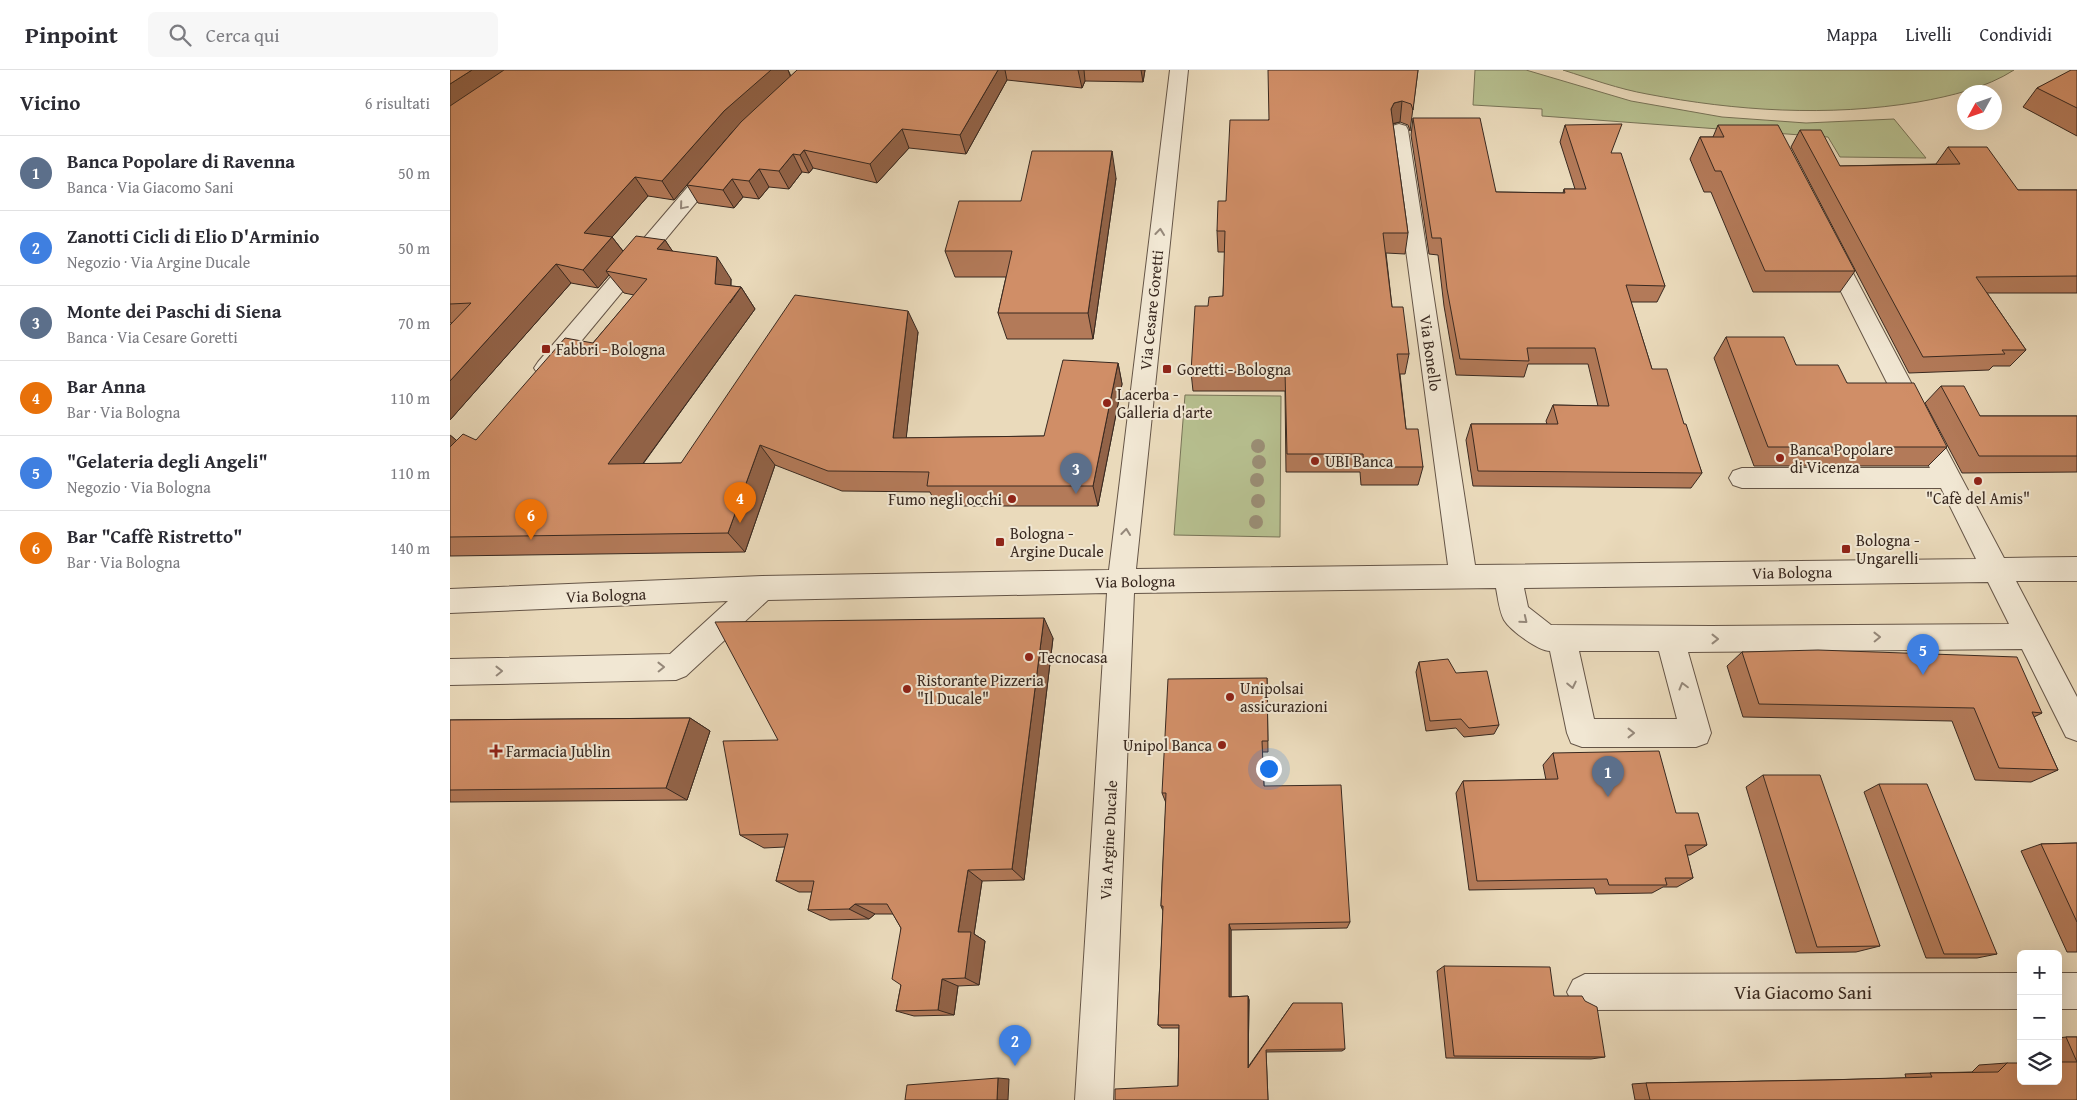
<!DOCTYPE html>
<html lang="it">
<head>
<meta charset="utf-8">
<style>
  :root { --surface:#fff; --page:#f7f7f7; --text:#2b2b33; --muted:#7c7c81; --line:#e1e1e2; --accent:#0b8043 }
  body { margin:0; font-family:"Gentium Book Plus",serif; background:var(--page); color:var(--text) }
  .controls { position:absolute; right:15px; bottom:15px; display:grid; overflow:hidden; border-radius:8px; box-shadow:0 5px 20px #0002 }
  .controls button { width:45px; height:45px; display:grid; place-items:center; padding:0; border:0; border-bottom:1px solid var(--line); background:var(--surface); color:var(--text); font:25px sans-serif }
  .compass { position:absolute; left:1507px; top:15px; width:45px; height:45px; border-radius:50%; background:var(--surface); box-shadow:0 5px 20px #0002; rotate:230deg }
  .you { position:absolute; left:818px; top:698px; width:18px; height:18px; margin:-12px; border:4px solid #fff; border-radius:50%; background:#1a73e8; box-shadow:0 0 0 8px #1a73e833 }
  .badge { display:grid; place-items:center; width:32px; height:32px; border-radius:50%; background:var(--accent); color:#fff; font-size:16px; font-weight:700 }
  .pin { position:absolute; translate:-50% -41px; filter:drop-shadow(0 1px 2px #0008) }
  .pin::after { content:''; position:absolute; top:26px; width:18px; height:15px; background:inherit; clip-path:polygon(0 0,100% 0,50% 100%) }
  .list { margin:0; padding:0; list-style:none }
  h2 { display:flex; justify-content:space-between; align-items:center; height:65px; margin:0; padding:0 20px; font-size:21px }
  h2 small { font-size:16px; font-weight:400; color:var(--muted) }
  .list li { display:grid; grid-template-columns:32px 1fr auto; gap:15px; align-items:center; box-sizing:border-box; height:75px; padding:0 20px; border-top:1px solid var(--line) }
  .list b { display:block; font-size:19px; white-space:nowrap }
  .list p { margin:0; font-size:16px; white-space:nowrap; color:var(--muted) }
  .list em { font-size:16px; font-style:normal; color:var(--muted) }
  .icon { flex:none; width:28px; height:28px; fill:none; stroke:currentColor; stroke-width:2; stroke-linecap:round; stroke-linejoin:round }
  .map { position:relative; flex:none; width:1627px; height:1030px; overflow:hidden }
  header { display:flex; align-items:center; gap:30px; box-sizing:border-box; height:70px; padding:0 25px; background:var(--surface); border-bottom:1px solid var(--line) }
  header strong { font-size:24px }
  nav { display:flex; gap:28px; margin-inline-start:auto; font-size:18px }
  .search { width:350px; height:45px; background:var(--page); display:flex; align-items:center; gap:12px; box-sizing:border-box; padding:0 18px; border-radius:8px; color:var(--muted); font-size:19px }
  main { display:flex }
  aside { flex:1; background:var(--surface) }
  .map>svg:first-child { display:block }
</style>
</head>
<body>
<header>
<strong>Pinpoint</strong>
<div class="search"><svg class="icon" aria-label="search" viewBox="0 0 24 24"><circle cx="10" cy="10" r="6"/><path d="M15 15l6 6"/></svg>Cerca qui</div>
<nav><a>Mappa</a><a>Livelli</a><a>Condividi</a></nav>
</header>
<main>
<aside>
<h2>Vicino<small>6 risultati</small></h2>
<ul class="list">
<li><span class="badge" style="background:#5c6f8a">1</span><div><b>Banca Popolare di Ravenna</b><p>Banca · Via Giacomo Sani</p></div><em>50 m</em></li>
<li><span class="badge" style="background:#3f7fe0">2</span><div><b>Zanotti Cicli di Elio D'Arminio</b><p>Negozio · Via Argine Ducale</p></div><em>50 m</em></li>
<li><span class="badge" style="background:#5c6f8a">3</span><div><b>Monte dei Paschi di Siena</b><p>Banca · Via Cesare Goretti</p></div><em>70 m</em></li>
<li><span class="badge" style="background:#e8710a">4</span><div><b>Bar Anna</b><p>Bar · Via Bologna</p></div><em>110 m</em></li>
<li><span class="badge" style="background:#3f7fe0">5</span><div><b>&quot;Gelateria degli Angeli&quot;</b><p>Negozio · Via Bologna</p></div><em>110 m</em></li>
<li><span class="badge" style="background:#e8710a">6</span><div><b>Bar &quot;Caffè Ristretto&quot;</b><p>Bar · Via Bologna</p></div><em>140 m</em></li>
</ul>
</aside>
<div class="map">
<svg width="1627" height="1030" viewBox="0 0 1627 1030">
  <rect width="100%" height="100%" fill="#eadabb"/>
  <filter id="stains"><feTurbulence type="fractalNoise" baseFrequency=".004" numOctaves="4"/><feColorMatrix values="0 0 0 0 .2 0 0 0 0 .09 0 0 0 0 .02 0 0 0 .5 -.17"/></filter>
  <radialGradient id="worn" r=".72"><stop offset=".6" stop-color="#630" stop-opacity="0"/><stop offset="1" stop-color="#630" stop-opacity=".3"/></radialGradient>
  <!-- green -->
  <g fill="#b7c090" stroke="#787458">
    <path d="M1025,0H1076L1181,31L1272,47L1356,53L1444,49L1476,88L1390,87L1378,67L1092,46V39L1023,35Z"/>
    <path d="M1113,0H1564C1536,18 1501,26 1468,32C1378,47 1286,41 1197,24C1169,19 1141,9 1113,0Z"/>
    <path d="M735,325L831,326L830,467L724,465Z"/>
  </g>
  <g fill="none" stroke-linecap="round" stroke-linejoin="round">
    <defs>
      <g id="minor">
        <path d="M720,0H738L686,499L998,495L940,60L942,56L949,54L956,56L958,60L1025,495L1526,489L1491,418H1292L1283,415L1279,408L1283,401L1292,398H1480L1369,178L1373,173L1380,171L1387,173L1554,488L1627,487V511H1566L1627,627V671L1616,667L1572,579L1238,582L1261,663L1257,673L1246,677H1132L1121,673L1117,663L1100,581C1088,581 1060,560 1054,550C1049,540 1048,528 1046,518L684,523L663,1030H625L657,523L318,530L236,606L226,610L0,615V589L220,584L278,531L0,543V519L312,506L659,500ZM1538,512L1559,554L1261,556L1101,555L1078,537L1074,518ZM1129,581H1209L1227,649H1144Z"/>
        <path d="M266,90L273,92L276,96L273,100L104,304L96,307L88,304L84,298L88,292L259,92Z"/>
        <path d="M1571,903V939L1135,940L1123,934L1117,922L1123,910L1135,904Z"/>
        <rect x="1608" y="903" width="19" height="36"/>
      </g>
    </defs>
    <!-- minor casing -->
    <use href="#minor" stroke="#655547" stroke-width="2"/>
    <!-- minor -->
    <use href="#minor" fill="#f1e7d3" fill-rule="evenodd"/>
  </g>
  <!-- trees -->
  <g fill="#9a8e75">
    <circle cx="808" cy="376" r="7"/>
    <circle cx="809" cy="392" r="7"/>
    <circle cx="807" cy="410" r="7"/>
    <circle cx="808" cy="431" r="7"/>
    <circle cx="806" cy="452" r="7"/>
  </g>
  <!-- wall -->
  <g fill="#b37a59" stroke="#392920">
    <path d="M0,0H338L341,6L347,0H695L693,12L635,11L632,18L557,10L516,84L459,78L427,113L363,98L359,103L352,102L339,119L319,117L309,129L293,127L284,138L248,133L237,115L286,57L224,130L198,126L162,167L173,181L215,170L222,181L281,209V216L291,217L305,239L193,394L231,393L468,262L456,368L594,366L668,293L672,314L648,436H487L480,422L392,421L325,395L295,482L0,486V365L7,371L26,370L143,273L184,225L174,223L159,205L148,218L121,213L0,350V255L2,253H0Z"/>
    <path d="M968,0L960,61L958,55L950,52L943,54L958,163L955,184L936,183L942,237L959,284L955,304H950L956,359L973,397L968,415H911L910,402H836L835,321H743L741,302L758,236L773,226L775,182H768L767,161L776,131L818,50Z"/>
    <path d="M1627,0V66L1573,37L1587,18Z"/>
    <path d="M963,48L1046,122L1113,123L1114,119H1125L1110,72L1115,55L1161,83L1215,216L1207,232H1181L1202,299L1234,354L1252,403L1241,418L1023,416L1016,370L1021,354H1097L1096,351L1103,335L1148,336L1138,294H1078L1074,307L1006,305L994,236L988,185L979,184L961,65Z"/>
    <path d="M1268,55L1405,201L1390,222H1303L1261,122H1254L1240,89L1250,67H1263Z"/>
    <path d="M1350,60L1390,96L1486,94L1498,77L1568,120H1627V223H1537L1576,280L1560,296H1543L1539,300L1459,303L1341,77Z"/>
    <path d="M666,108L643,269H557L548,243L556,207H505L495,181L571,131Z"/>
    <path d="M1276,267L1346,295L1397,313L1497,377L1478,396H1304L1264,288Z"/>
    <path d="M1491,316L1530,346H1627V402L1512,403L1475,333Z"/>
    <path d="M603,568L574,810L532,811L524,864L535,871L529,915L508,916L504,945L464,946L446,941L451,915V858L443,844H425L419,849L380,850L358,840L362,822H349L326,811L335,777L314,778L290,765L328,670Z"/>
    <path d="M1292,582L1592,643L1584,647L1608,700L1581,712L1525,710L1502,651L1293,647L1277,596Z"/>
    <path d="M969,592L1006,603L1049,655L1044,664L1014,667L1006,658L976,661L966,602Z"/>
    <path d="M817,608L818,682H812L814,716L900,852L897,858L781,860V927L798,926L799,930L798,997L843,933L895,979L892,981L816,982L818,1030L728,1016L729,958H712L708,955L713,841L711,836L716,733L712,723Z"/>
    <path d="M240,648L260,661L237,730L0,732V650Z"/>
    <path d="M1103,683L1226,743L1257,775L1240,785H1237L1243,808L1227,817H1213L1202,823L1146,824L1144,818L1019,820L1006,723L1013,711L1096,710L1093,695Z"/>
    <path d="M1313,705L1430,876L1406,882L1346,883L1296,717Z"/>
    <path d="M1429,714L1547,884L1527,888H1476L1414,722Z"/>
    <path d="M1627,773V882H1617L1571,781L1591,774Z"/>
    <path d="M994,896L1104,926L1155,987L1141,989L996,988L987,901Z"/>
    <path d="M1616,967H1627V1030H1185L1182,1014L1196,1013L1375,1010L1456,1008L1455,1004L1480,1003L1522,1002L1529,995L1557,993L1608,1011V968Z"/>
  </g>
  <!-- shaded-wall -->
  <g fill="#926348" stroke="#392920">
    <path d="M22,0H64L0,43V14Z"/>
    <path d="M318,0H338L341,8L284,60L224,130L212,111L274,41Z"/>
    <path d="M548,0H555L557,10L516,84L510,65Z"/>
    <path d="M628,0H634L635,11L632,18Z"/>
    <path d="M691,0H695L693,12Z"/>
    <path d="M952,31L950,52L941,54V39L944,33Z"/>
    <path d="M452,59L459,78L427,113L420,94Z"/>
    <path d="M354,80L363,98L359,103L350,85Z"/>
    <path d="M662,81L666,108L643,269L638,243Z"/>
    <path d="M343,84L352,102L339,119L329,101Z"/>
    <path d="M309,99L319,117L309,129L299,111Z"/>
    <path d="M185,107L198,126L149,182L134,163Z"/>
    <path d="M282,109L293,127L284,138L273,120Z"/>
    <path d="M162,167L176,185L156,201L159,205L148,218L133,200Z"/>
    <path d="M215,170L230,192L207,179Z"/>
    <path d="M267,187L281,209L280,233L291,217L305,239L178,414L158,394L265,214Z"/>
    <path d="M106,194L121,213L0,350V311Z"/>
    <path d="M458,241L468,262L454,388L443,368Z"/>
    <path d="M668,293L672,314L648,436L643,416Z"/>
    <path d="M0,365L11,374L0,386Z"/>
    <path d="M310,375L325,395L295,482L278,463Z"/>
    <path d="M594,548L603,568L574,810L562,799Z"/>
    <path d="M240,648L260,661L237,730L216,718Z"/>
    <path d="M518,800L532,811L524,864L535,871L529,915L515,908L508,862Z"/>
    <path d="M405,834L425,844L419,849L399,839Z"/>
    <path d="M779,854L781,860V931L779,927Z"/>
    <path d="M492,909L508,916L504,945L488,940Z"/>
    <path d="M798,926L799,930L798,999Z"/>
    <path d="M548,1008L559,1009L558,1030H547Z"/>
  </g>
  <!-- building -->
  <g fill="#d08e67" stroke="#392920">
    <path d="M0,0H22L0,14Z"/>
    <path d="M54,0H321L274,41L212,111L185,107L134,163L162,167L133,200L106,194L0,311V255L21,233L0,234V36Z"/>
    <path d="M347,0H548L510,65L452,59L420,94L354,80L350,85L343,84L329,101L309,99L299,111L282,109L273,120L237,115L291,52Z"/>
    <path d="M818,0H968L963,40L961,34L952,31L944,33L941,39L958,163H933L942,237H953L959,284H947L956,359H968L973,397H914L913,384H837L835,302H741L745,236H758L759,227L773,226L775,161H767L768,131H776L780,50H819Z"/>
    <path d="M1621,0H1627V38L1587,18Z"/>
    <path d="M963,48H1030L1046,122L1115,123L1114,119H1136L1115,55L1172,54L1161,83H1171L1215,216L1176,215L1202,299H1217L1234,354H1236L1252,403L1028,401L1021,354H1108L1103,335L1159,336L1145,278H1077L1079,291L1010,289L997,219L991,168H982Z"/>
    <path d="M1268,55H1328L1405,201H1315L1271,101H1265L1250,67H1274Z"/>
    <path d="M1350,60H1371L1390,96L1510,94L1498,77H1537L1568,120H1627V206L1526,207L1576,280H1552L1555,284L1473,287Z"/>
    <path d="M582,81H662L638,243H548L562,181H495L509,131H571Z"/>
    <path d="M186,166L215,170L207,179L267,187L265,214L291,217L158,394L231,393L345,225L458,241L443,368L594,366L613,290L668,293L643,416H477L479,402L378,401L310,375L278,463L0,467V377L13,364L26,370L115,268L143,273L197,209L156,201Z"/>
    <path d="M1276,267H1334L1346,295H1388L1397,313H1464L1497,377H1318Z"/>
    <path d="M1491,316H1514L1530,346H1627V386H1529Z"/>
    <path d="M594,548L562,799L518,800L508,862H521L515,908L492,909L488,940L446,941L451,915L442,909L451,858L437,834H405L399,839L358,840L364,811H326L338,764L290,765L273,671L328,670L265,552Z"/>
    <path d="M1368,580L1567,587L1592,643L1582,642L1608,700L1549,698L1524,638L1309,634L1292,582Z"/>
    <path d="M998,589L1006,603L1037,601L1049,655L1019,658L1011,649L980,651L969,592Z"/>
    <path d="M817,608L818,671H812L814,716L891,715L900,852L779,854V927L798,926V998L843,933H892L895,979L816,980L818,1030H665V1019L728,1016L729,955H708L713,836H711L716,723H712L718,609Z"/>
    <path d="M240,648L216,718L0,720V650Z"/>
    <path d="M1209,681L1226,743H1248L1257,775H1235L1243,808H1215L1217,815H1159L1157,809L1027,811L1013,711L1108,709L1103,683Z"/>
    <path d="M1313,705H1370L1430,876L1367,877Z"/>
    <path d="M1429,714H1477L1547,884H1494Z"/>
    <path d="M1627,773V852L1591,774Z"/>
    <path d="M994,896L1100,897L1104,926H1132L1135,931L1147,937L1155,987L1004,986Z"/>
    <path d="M1616,967H1627V1030H1200L1196,1013L1375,1010L1482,1007L1480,1003L1548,1002L1557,993H1571V1011H1608V992H1627Z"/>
    <path d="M548,1008L547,1030H455L457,1015Z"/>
  </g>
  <!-- one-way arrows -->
  <defs><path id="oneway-chevron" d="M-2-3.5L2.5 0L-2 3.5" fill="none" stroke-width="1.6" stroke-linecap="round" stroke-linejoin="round" transform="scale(1.25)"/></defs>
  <g stroke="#95887a">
    <use href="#oneway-chevron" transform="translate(233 136) rotate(130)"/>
    <use href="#oneway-chevron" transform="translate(710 162) rotate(-84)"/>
    <use href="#oneway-chevron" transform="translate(676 462) rotate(-84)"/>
    <use href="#oneway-chevron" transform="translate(1074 550) rotate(39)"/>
    <use href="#oneway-chevron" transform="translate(1427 567) rotate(-1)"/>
    <use href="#oneway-chevron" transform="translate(1265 569)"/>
    <use href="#oneway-chevron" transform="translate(211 597) rotate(-1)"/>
    <use href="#oneway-chevron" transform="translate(49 601) rotate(-1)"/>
    <use href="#oneway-chevron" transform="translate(1122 615) rotate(78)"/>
    <use href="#oneway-chevron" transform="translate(1233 616) rotate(-105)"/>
    <use href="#oneway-chevron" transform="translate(1181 663)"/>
  </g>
  <!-- markers -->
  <g fill="#8f2418" stroke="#f1e7d3" stroke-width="2">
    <rect x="91" y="274" width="10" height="10" rx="2.5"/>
    <rect x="712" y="294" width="10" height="10" rx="2.5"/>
    <circle cx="657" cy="333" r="5"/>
    <circle cx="1330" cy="388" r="5"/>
    <circle cx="865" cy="391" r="5"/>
    <circle cx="1528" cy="411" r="5"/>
    <circle cx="562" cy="429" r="5"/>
    <rect x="545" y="467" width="10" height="10" rx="2.5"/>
    <rect x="1391" y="474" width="10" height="10" rx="2.5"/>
    <circle cx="579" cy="587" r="5"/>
    <circle cx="457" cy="619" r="5"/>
    <circle cx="780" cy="627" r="5"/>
    <circle cx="772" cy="675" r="5"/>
    <path d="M43.5 673.5h5v5h5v5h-5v5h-5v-5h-5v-5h5z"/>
  </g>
  <g text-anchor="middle" stroke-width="4" stroke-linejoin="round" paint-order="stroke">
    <!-- street labels -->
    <g font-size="16" fill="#392920" stroke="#f1e7d3">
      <text transform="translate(701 240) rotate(-84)" y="6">Via Cesare Goretti</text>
      <text transform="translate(981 283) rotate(82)" y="6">Via Bonello</text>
      <text transform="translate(1342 502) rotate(-1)" y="6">Via Bologna</text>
      <text transform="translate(685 511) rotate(-1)" y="6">Via Bologna</text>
      <text transform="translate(156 525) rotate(-2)" y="6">Via Bologna</text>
      <text transform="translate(658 770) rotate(-87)" y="6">Via Argine Ducale</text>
    </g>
    <!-- poi labels -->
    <g font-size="16" fill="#392920" stroke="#f1e7d3" text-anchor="start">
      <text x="106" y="285">Fabbri - Bologna</text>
      <text x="727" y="305">Goretti - Bologna</text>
      <text x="667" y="330">Lacerba -<tspan x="667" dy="18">Galleria d'arte</tspan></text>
      <text x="1340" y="385">Banca Popolare<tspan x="1340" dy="18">di Vicenza</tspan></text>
      <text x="875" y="397">UBI Banca</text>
      <text x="1528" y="434" text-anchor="middle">"Cafè del Amis"</text>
      <text x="552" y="435" text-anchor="end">Fumo negli occhi</text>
      <text x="560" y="469">Bologna -<tspan x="560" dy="18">Argine Ducale</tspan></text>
      <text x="1406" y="476">Bologna -<tspan x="1406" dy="18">Ungarelli</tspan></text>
      <text x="589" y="593">Tecnocasa</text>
      <text x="467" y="616">Ristorante Pizzeria<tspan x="467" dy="18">"Il Ducale"</tspan></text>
      <text x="790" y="624">Unipolsai<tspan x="790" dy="18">assicurazioni</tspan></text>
      <text x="762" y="681" text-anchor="end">Unipol Banca</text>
      <text x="56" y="687">Farmacia Jublin</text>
    </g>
    <!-- near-street labels -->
    <g font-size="19" fill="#392920" stroke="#f1e7d3">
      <text x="1353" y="929">Via Giacomo Sani</text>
    </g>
  </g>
  <rect width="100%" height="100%" filter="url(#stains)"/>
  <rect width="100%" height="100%" fill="url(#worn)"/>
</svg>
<div class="controls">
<button>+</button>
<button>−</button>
<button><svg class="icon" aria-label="layers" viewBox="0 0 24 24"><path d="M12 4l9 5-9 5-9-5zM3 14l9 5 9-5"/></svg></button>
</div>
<svg class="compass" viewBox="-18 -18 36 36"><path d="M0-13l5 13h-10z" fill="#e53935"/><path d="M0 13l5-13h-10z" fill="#7c7c81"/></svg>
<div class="you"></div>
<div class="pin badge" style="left:1158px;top:727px;background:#5c6f8a">1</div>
<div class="pin badge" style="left:565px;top:996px;background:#3f7fe0">2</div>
<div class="pin badge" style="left:626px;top:424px;background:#5c6f8a">3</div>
<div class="pin badge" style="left:290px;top:453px;background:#e8710a">4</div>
<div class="pin badge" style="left:1473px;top:605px;background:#3f7fe0">5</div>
<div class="pin badge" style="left:81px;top:470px;background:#e8710a">6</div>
</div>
</main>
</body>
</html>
